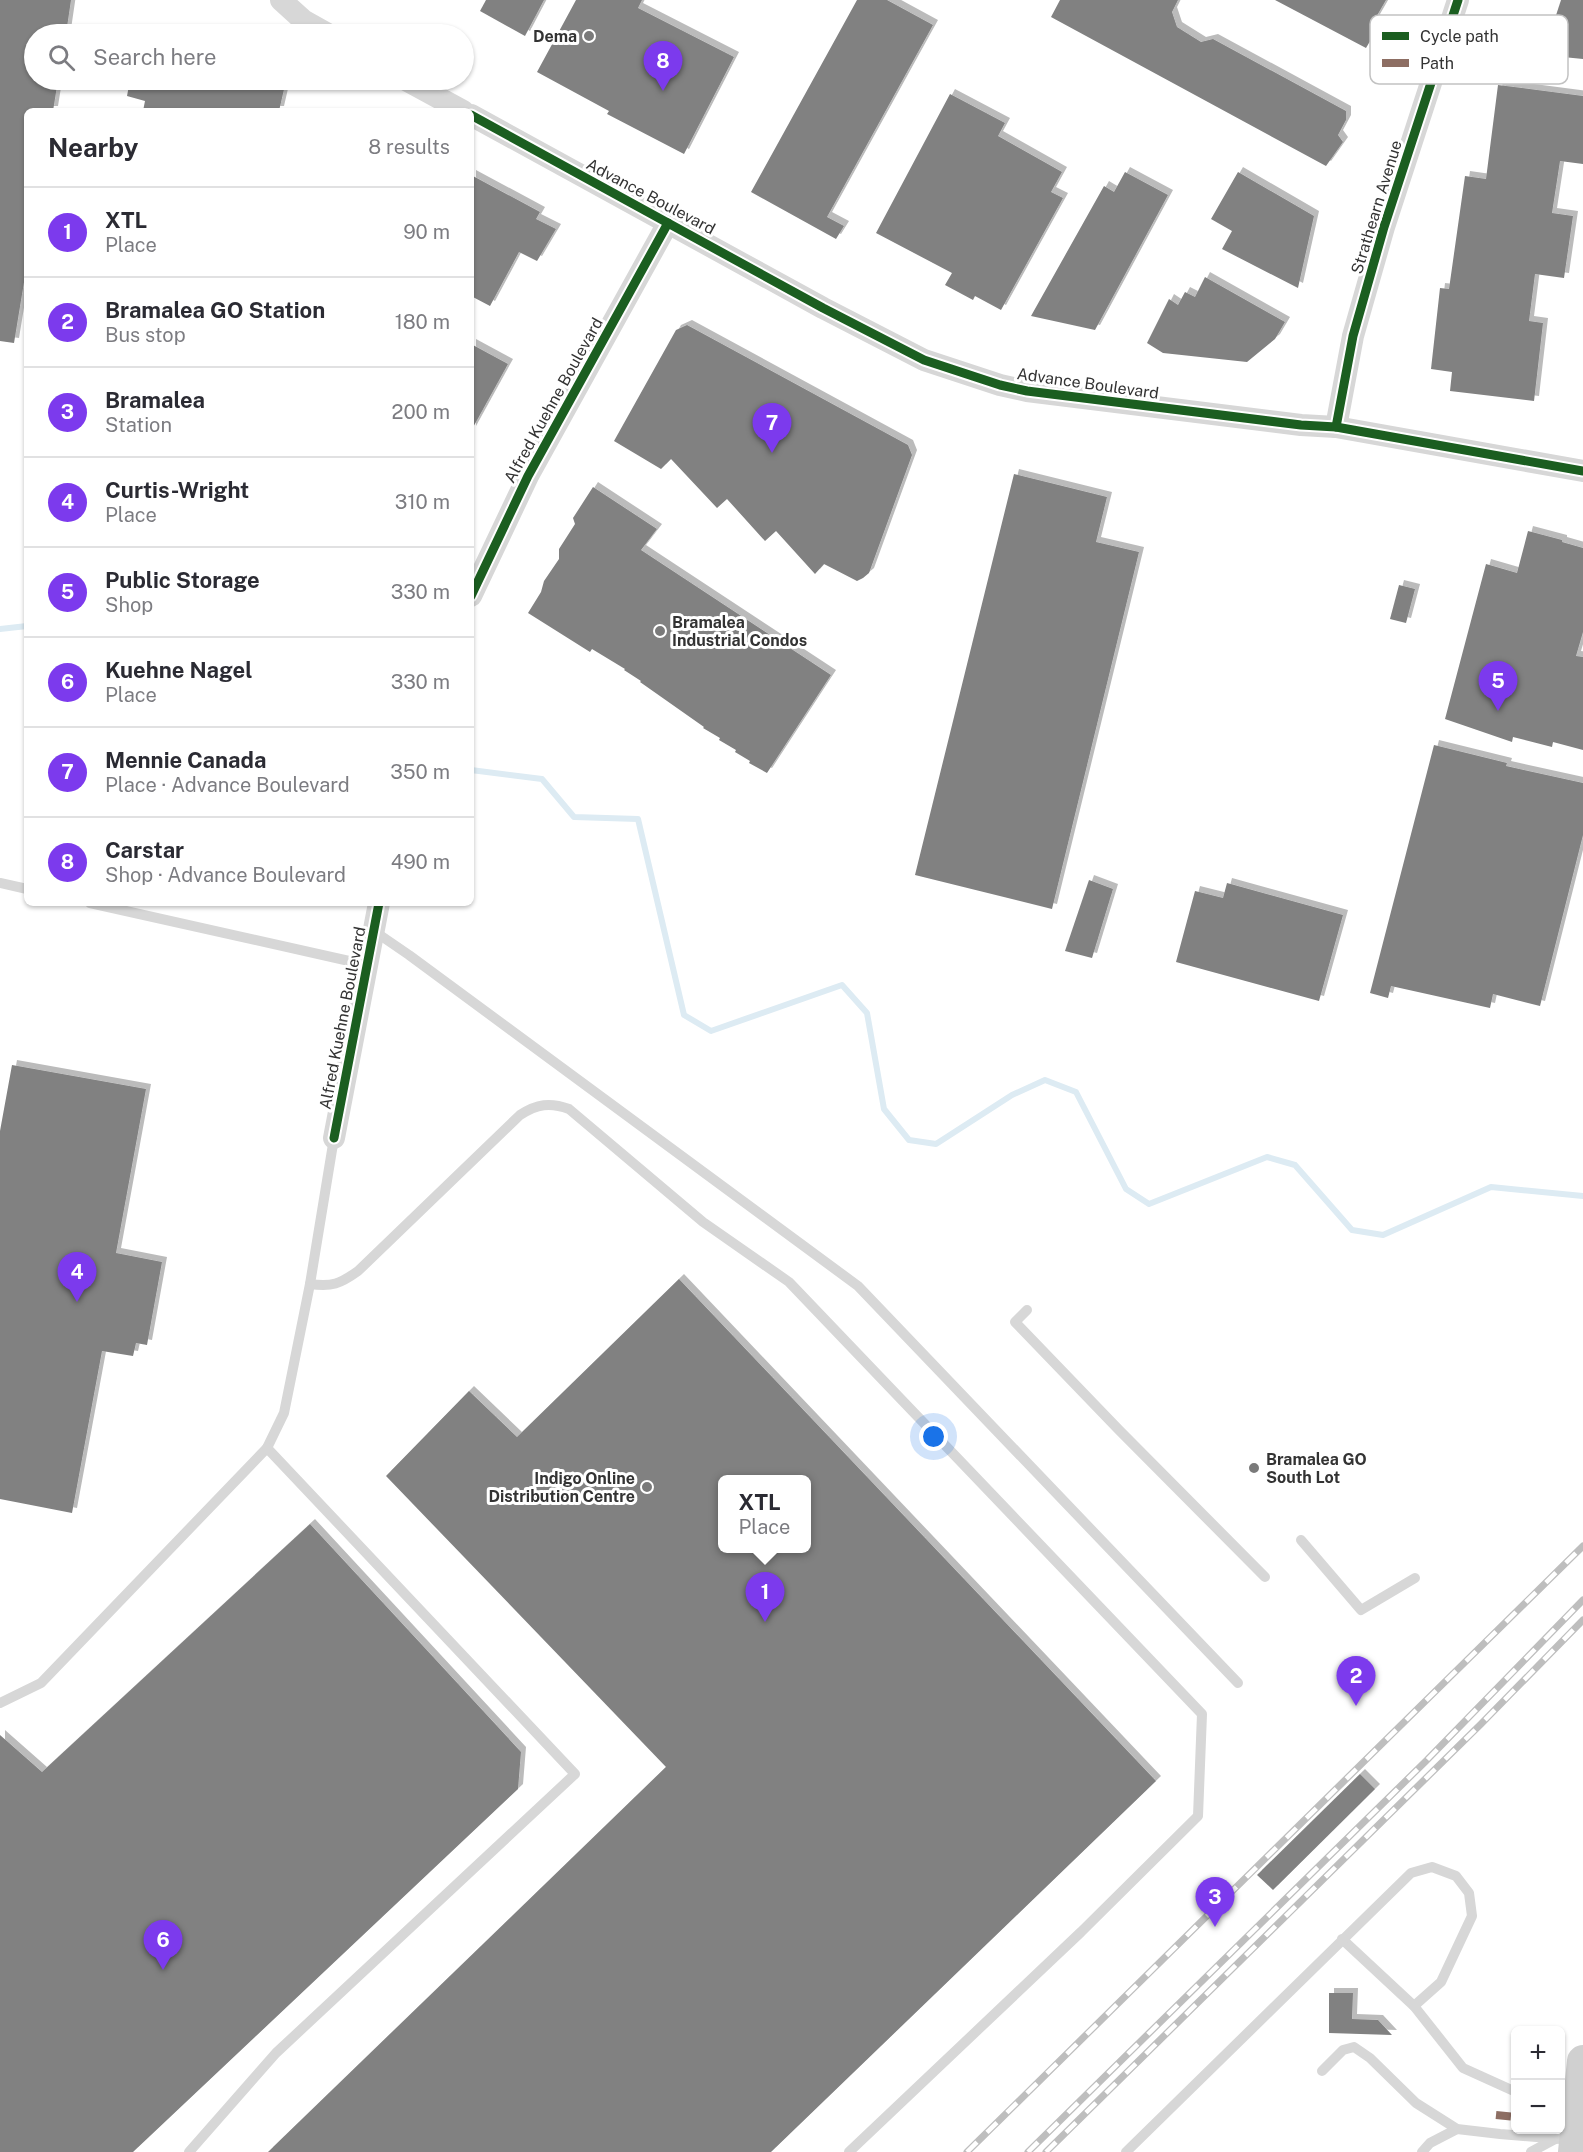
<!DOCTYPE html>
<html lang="en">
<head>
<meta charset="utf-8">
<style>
  :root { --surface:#fff; --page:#f7f7f7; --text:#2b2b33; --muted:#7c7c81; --line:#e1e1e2; --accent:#7c3aed }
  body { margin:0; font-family:"Public Sans",sans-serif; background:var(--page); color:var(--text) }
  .controls { position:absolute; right:18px; bottom:18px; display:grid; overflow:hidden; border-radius:9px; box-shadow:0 2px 4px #0004 }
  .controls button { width:54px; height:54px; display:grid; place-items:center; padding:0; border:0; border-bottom:2px solid var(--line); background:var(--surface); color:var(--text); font:30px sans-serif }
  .you { position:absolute; left:934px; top:1437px; width:21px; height:21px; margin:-15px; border:4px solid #fff; border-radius:50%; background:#1a73e8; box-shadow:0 0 0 9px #1a73e833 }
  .badge { display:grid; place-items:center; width:39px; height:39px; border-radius:50%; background:var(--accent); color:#fff; font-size:20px; font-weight:700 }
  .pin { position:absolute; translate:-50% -50px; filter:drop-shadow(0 2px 3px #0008) }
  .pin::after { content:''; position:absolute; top:32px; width:21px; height:18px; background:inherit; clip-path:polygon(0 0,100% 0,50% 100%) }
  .popup { position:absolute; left:718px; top:1475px; width:93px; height:78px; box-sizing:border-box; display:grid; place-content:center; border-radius:9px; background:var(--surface); filter:drop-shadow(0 2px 4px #0005); font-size:20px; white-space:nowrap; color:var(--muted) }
  .popup b { font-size:22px; color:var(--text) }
  .popup::after { content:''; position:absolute; left:50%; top:100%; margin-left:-12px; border:12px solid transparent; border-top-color:var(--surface) }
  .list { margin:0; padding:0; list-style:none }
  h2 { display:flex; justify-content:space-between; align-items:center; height:78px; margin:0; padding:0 24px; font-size:26px }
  h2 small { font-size:20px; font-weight:400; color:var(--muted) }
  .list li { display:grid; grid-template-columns:39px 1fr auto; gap:18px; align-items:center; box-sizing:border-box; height:90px; padding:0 24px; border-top:2px solid var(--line) }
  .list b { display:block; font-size:22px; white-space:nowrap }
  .list p { margin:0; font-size:20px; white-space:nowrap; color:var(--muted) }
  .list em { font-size:20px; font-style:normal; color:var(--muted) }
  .icon { flex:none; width:33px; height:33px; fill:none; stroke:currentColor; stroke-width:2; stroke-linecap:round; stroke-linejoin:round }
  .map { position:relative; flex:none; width:1583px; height:2152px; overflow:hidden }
  .search { position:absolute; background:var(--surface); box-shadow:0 2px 4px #0004; left:24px; top:24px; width:450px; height:66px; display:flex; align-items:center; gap:15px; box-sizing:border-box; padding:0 21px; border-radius:33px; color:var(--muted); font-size:22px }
  .panel { position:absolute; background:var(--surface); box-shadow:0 2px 4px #0004; left:24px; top:108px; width:450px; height:798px; border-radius:9px }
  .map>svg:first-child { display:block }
</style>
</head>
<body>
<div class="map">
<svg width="1583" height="2152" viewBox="0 0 1583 2152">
  <defs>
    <filter id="shadow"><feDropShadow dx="5" dy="-5" stdDeviation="0" flood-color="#0004"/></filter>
  </defs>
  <rect width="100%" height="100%" fill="#fff"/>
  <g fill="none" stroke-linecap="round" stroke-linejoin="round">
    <!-- stream -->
    <g stroke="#ddebf3" stroke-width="6">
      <path d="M0,629L27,626"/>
      <path d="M471,770L542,779L574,817L638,819L684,1015L711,1031L842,985L867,1013L884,1109L909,1140L936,1144L1012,1095L1045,1080L1076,1092L1126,1189L1149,1204L1267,1157L1295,1165L1352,1230L1383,1235L1491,1187L1583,1196"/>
    </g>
  </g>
  <!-- building -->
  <g fill="#818181" fill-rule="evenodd" filter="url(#shadow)">
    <path d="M0,0H71L66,34H34V80H58L53,111H27V264L14,343L0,341Z"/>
    <path d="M486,0H544L525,36L480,11Z"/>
    <path d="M576,0H642L638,8L734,57L684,154L607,114L609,111L537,72Z"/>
    <path d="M857,0H887L933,25L827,217L844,226L836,239L751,192Z"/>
    <path d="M1060,0H1178L1172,12L1177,27L1201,42L1213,39L1346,111V120L1338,135L1343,142L1326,166L1051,17Z"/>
    <path d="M1275,0H1386L1375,19L1379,26L1366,48Z"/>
    <path d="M1561,0H1583V59L1543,55Z"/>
    <path d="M130,80H269L268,82L285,85L279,111H143L145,101L127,96Z"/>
    <path d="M1498,85L1583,96V164L1560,161L1552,213L1573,216L1564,278L1535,274L1529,321L1543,323L1534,401L1450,391L1452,372L1431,369L1440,288L1449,289L1465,176L1486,179Z"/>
    <path d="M950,94L1005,123L998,136L1062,172L1051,192L1063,198L1001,310L975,296L973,300L945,285L952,273L876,233Z"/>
    <path d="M1125,172L1168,195L1095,330L1031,316L1104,186L1114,192Z"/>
    <path d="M1238,172L1314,216L1298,288L1222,249L1232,231L1211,219Z"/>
    <path d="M471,175L540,212L536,219L556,229L537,261L519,252L490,306L471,296Z"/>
    <path d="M1205,277L1285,322L1275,339L1247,362L1163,353L1147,343L1169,299L1178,305L1185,292L1195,297Z"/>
    <path d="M687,325L908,445L912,455L869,573L863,578L857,581L824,564L815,574L776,531L765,541L727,499L717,508L671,459L661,469L614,441L676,330Z"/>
    <path d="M471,344L508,364L471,431Z"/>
    <path d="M1014,474L1107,497L1096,542L1139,552L1052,909L915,875Z"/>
    <path d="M593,487L657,529L641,550L831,675L767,773L749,763L750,761L735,752L736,750L719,740L720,738L703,728L704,727L640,682L641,681L624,670L625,669L592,649L590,652L528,613L541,592L544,581L559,559V549L575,524L573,518Z"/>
    <path d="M1528,531L1562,540V542L1583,548V632L1576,656L1583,657V750L1553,742L1552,747L1513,737L1512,742L1445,719L1486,564L1517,573Z"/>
    <path d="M1399,585L1415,589L1406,623L1390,619Z"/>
    <path d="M1434,745L1507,763L1506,766L1583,783V835L1540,1006L1493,994L1490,1008L1391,986L1388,998L1370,993Z"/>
    <path d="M1089,880L1113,889L1092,958L1065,951Z"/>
    <path d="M1227,883L1343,915L1319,1001L1176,962L1195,891L1223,898Z"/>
    <path d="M12,1065L146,1089L116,1253L162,1262L147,1345L136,1343L133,1356L102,1351L72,1513L0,1499V1131Z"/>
    <path d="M679,1279L1156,1781L771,2152H268L666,1767L386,1476L469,1391L517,1437ZM723,1479H807V1548H723Z"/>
    <path d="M310,1524L521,1752L518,1789L133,2152H0V1735L42,1772Z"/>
    <path d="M1360,1774L1375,1789L1273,1890L1257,1875Z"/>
    <path d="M1329,1993H1353L1352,2019L1378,2020L1392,2035L1329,2033Z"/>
  </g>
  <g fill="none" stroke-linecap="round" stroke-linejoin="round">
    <!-- service -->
    <g stroke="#d7d7d7" stroke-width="10">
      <path d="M0,883L27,889"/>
      <path d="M90,903L367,965"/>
      <path d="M374,931L409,955L858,1286L1238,1683"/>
      <path d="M310,1284C332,1287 340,1284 358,1271L520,1115C537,1104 550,1102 569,1109L703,1222L789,1282L1202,1714L1198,1816L1081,1932L849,2152"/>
      <path d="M1027,1310L1015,1322L1119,1430L1265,1577"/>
      <path d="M1301,1540L1361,1610L1415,1578"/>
      <path d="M0,1703L41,1683L267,1448L284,1413L310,1284L334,1138"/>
      <path d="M1342,1939L1414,2006L1463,2068L1516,2092"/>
      <path d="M1322,2071L1343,2050L1354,2047L1370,2058L1416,2103L1457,2129L1500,2134L1573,2140"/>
      <path d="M189,2152L276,2053L575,1774L267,1448"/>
      <path d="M1126,2152L1411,1873L1432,1867L1456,1876L1469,1893L1472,1916L1441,1982L1414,2006"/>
      <path d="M1422,2152L1430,2143L1457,2129"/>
      <path d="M1531,2152L1555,2139"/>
    </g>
    <!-- minor -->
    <g stroke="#d7d7d7" stroke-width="22">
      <path d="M281,0L303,20L328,34"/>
      <path d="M406,80L463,111"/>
      <path d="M471,115L823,308L924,360L1000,385L1027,391L1301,425L1336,427L1583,471"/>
      <path d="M1336,427L1353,336L1384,227L1458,0"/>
      <path d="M471,596L528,476L668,223"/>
      <path d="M334,1138L379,903"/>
    </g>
    <!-- secondary -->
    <path stroke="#d0d0d0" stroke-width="32" d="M1574,2152L1583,2061"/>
    <defs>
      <g id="rail">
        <path d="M967,2152L1583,1546"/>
        <path d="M1028,2152L1426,1761L1583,1600"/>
        <path d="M1046,2152L1481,1724L1583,1620"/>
      </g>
    </defs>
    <!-- rail casing -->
    <use href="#rail" stroke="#bebebe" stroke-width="7"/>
    <!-- rail -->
    <use href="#rail" stroke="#fff" stroke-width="4.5" stroke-dasharray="14" stroke-linecap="butt"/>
    <!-- quiet -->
    <path stroke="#8d6e63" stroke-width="8" stroke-dasharray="15 8" stroke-linecap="butt" d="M1496,2115L1516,2117"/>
    <defs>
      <g id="cycleway">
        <path d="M471,115L823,308L924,360L1000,385L1027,391L1301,425L1336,427L1583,471"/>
        <path d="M1336,427L1353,336L1384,227L1458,0"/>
        <path d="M471,596L528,476L668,223"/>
        <path d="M334,1138L379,903"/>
      </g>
    </defs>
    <!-- cycleway casing -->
    <use href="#cycleway" stroke="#fff" stroke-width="13"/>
    <!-- cycleway -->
    <use href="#cycleway" stroke="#1b5e20" stroke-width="9"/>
  </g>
  <!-- markers -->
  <g fill="#7a7a7a" stroke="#fff" stroke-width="2">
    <circle cx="589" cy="36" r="6"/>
    <circle cx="660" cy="631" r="6"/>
    <circle cx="1254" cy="1468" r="6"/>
    <circle cx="647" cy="1487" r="6"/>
  </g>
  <g text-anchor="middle" stroke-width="6" stroke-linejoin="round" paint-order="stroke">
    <!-- poi labels -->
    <g font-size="16" font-weight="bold" fill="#333" stroke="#fff" text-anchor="end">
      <text x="577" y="42">Dema</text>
      <text x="672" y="628" text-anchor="start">Bramalea<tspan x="672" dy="18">Industrial Condos</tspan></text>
      <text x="1266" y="1465" text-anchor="start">Bramalea GO<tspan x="1266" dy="18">South Lot</tspan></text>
      <text x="635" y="1484">Indigo Online<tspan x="635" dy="18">Distribution Centre</tspan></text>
    </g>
    <!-- street labels -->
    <g font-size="16" fill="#333" stroke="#fff">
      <text transform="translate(651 196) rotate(28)" y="6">Advance Boulevard</text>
      <text transform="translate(1376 207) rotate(-73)" y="6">Strathearn Avenue</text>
      <text transform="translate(1088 383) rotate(8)" y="6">Advance Boulevard</text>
      <text transform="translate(553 400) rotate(-61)" y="6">Alfred Kuehne Boulevard</text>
      <text transform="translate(342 1018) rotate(-79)" y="6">Alfred Kuehne Boulevard</text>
    </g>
  </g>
  <!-- legend -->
  <rect x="1370" y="15" width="198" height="69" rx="9" fill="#fff" stroke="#c2c2c2" stroke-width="1.5"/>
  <rect x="1382" y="32" width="27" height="8" fill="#1b5e20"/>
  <rect x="1382" y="59" width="27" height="8" fill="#8d6e63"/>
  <g font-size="16" fill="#333">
    <text x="1420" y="42">Cycle path</text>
    <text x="1420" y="69">Path</text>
  </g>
</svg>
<div class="controls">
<button>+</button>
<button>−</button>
</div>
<div class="you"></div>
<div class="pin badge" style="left:765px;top:1622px">1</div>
<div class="popup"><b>XTL</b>Place</div>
<div class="pin badge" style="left:1356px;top:1706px">2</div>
<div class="pin badge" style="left:1215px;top:1927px">3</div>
<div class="pin badge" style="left:77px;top:1302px">4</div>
<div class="pin badge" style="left:1498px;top:711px">5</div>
<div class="pin badge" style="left:163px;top:1970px">6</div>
<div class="pin badge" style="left:772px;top:453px">7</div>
<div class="pin badge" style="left:663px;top:91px">8</div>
<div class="search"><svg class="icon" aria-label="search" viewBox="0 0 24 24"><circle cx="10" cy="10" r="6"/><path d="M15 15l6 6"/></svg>Search here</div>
<section class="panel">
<h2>Nearby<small>8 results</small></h2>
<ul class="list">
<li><span class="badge">1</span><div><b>XTL</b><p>Place</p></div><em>90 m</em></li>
<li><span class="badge">2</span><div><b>Bramalea GO Station</b><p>Bus stop</p></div><em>180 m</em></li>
<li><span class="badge">3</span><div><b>Bramalea</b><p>Station</p></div><em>200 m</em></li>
<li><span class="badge">4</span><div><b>Curtis-Wright</b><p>Place</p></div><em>310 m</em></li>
<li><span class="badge">5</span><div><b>Public Storage</b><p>Shop</p></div><em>330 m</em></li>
<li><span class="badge">6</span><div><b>Kuehne Nagel</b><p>Place</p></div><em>330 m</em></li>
<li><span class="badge">7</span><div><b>Mennie Canada</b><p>Place · Advance Boulevard</p></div><em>350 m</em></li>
<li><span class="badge">8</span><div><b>Carstar</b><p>Shop · Advance Boulevard</p></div><em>490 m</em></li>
</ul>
</section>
</div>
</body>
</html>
